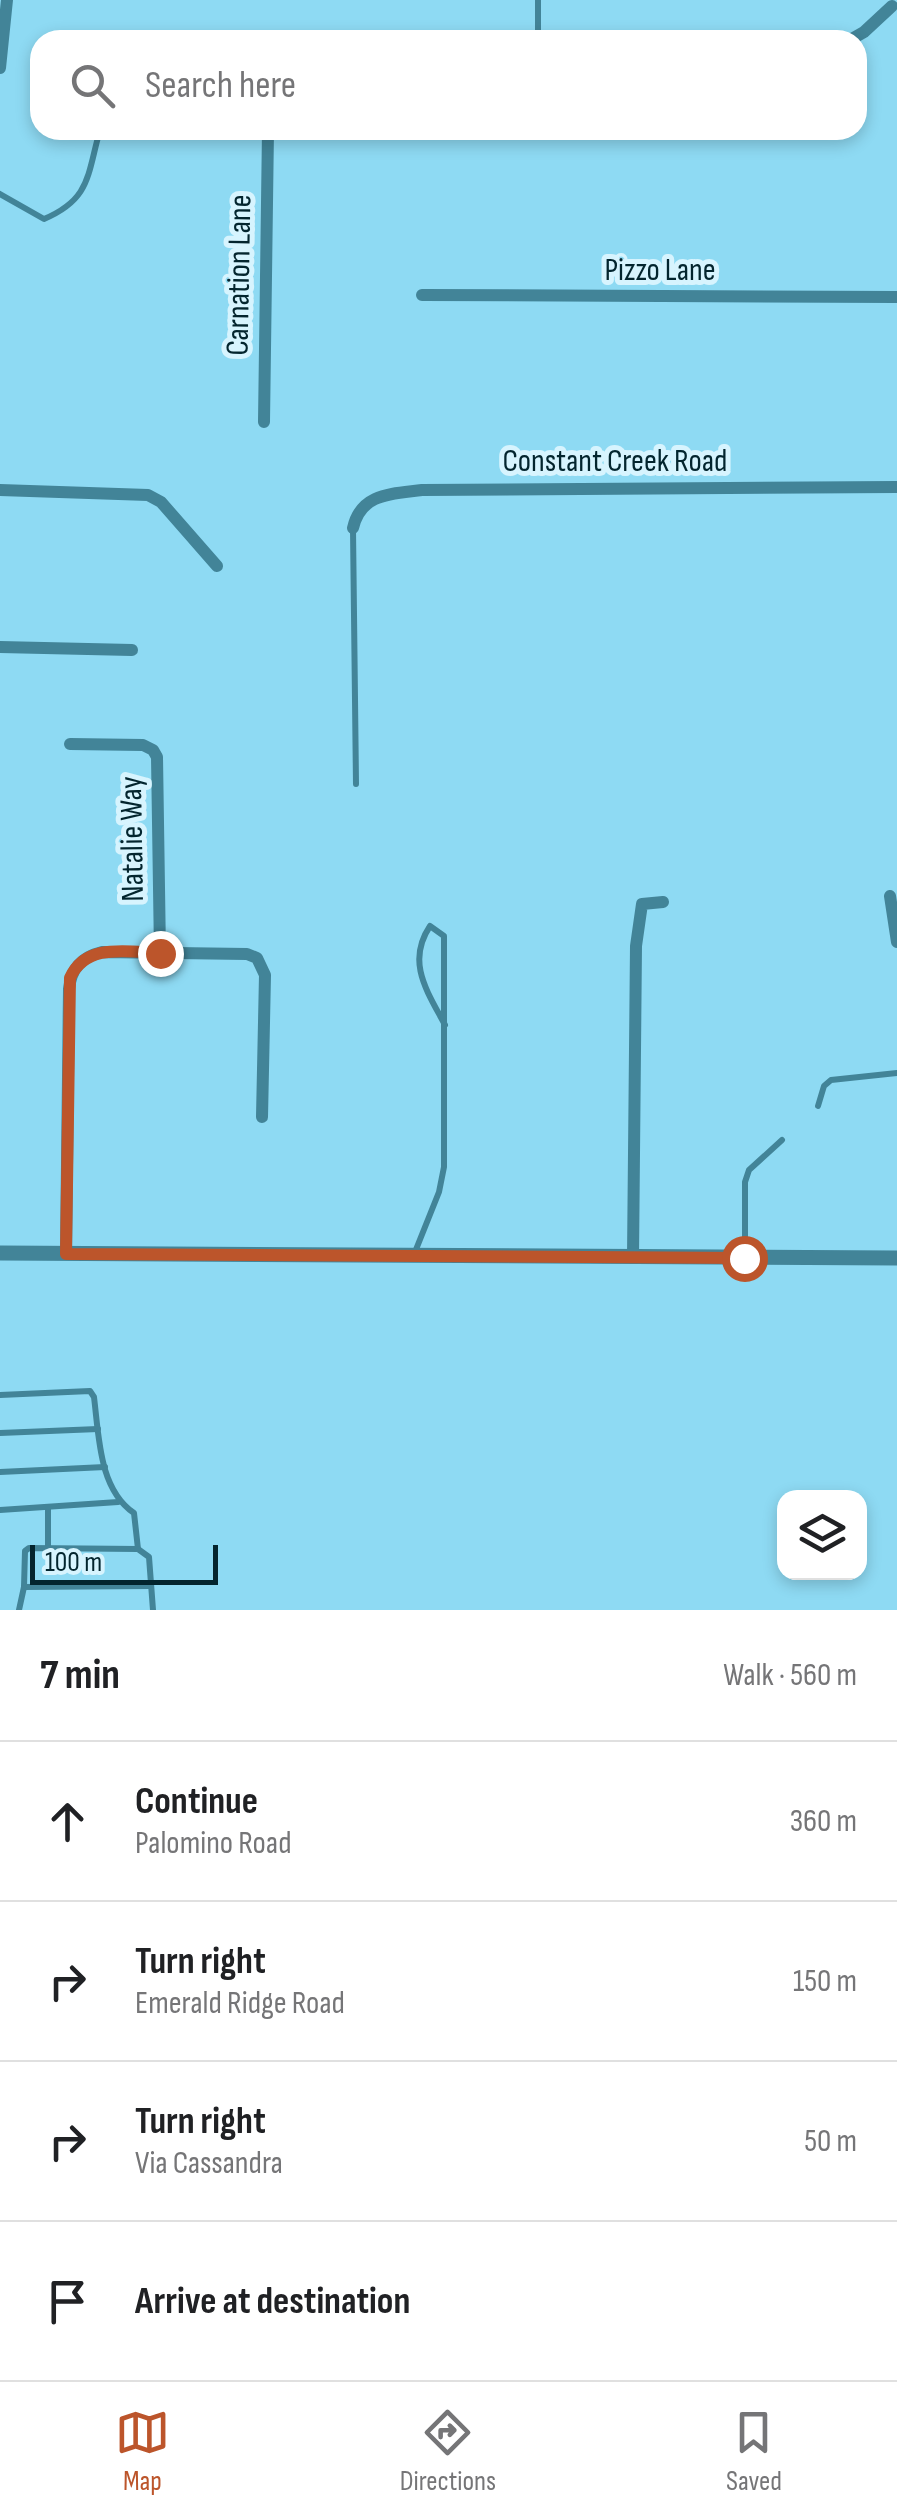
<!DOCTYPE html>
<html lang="en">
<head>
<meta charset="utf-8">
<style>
  :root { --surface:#fff; --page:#f6f6f6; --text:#202124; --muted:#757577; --line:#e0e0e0; --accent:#bc552b }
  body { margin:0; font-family:"Sofia Sans Condensed",sans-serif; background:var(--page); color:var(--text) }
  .controls { position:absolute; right:30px; bottom:30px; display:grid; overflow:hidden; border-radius:20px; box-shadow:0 5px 15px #0003 }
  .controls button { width:90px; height:90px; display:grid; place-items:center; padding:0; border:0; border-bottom:2px solid var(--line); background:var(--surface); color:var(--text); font:50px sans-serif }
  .scale { position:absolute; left:30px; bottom:25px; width:188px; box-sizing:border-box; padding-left:10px; border:5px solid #03252e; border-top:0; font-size:28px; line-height:35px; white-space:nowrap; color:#03252e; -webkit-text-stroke:8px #d7f4fe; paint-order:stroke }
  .stop { position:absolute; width:30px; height:30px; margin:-22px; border:8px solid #bc552b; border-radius:50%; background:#fff }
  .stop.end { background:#bc552b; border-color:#fff; box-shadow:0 2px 10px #0008 }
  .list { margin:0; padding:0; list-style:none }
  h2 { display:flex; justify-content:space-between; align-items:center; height:130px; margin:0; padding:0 40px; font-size:42px }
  h2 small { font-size:32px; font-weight:400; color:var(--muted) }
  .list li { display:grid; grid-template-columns:65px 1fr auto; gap:30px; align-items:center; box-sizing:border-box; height:160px; padding:0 40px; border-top:2px solid var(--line) }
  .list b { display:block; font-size:38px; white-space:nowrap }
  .list p { margin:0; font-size:32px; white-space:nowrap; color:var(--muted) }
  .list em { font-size:32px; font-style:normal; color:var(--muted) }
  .icon { flex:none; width:55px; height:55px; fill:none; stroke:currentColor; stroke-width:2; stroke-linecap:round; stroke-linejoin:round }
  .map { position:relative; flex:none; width:897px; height:1610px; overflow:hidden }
  .search { position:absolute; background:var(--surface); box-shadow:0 5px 15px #0003; left:30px; right:30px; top:30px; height:110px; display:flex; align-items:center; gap:25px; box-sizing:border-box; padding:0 35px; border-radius:30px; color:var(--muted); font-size:38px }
  .sheet { height:770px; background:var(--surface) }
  nav { display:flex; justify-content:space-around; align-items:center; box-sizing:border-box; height:140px; border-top:2px solid var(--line); background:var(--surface); font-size:28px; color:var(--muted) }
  nav a { display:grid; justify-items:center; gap:5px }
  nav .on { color:var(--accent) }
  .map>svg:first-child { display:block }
</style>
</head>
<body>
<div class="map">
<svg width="897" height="1610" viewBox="0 0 897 1610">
  <rect width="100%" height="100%" fill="#8edaf3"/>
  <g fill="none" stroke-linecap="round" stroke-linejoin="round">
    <!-- service -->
    <g stroke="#428498" stroke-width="6">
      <path d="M538,40V0"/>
      <path d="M0,194L44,219C91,199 87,175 100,130"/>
      <path d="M353,529L356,784"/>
      <path d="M818,1106L824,1086L831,1080L897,1073"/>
      <path d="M415,1252L439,1192L444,1167V936L430,926C406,962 427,991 445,1025"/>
      <path d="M745,1256V1182L749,1170L782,1140"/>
      <path d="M0,1395L90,1391L94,1397C99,1437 99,1489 134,1513L138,1549"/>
      <path d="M0,1433L98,1429"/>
      <path d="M0,1472L105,1467"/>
      <path d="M48,1507V1548"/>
      <path d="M0,1510L118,1502"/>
      <path d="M24,1587L150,1586"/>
      <path d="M19,1610L24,1587L25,1551L29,1548L138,1549L149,1557L153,1610"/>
    </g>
    <!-- minor -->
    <g stroke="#428498" stroke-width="12">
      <path d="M850,40L864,32L892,6"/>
      <path d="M0,68L7,0"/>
      <path d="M422,295L897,297"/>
      <path d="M264,422L268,130"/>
      <path d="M0,490L148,495L161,502L217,566"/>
      <path d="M353,528C361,493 391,494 422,490L897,487"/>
      <path d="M0,647L132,650"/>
      <path d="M70,744L143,745L153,750L157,757L160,953"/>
      <path d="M890,896L897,942"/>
      <path d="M66,1254L69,989C71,969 81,957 102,952L247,954L257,958L265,975L262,1117"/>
      <path d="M633,1257L636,946L642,904L663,902"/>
    </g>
    <!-- tertiary -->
    <path stroke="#428498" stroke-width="15" d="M0,1253L897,1258"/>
  </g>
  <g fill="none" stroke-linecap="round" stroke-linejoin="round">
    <!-- route -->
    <path stroke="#bc552b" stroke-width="12" d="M160,953C128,952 86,942 70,978L66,1254L744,1258"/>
  </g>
  <g text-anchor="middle" stroke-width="10" stroke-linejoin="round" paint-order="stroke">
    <!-- street labels -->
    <g font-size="32" fill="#03252e" stroke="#d7f4fe">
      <text x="660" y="280">Pizzo Lane</text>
      <text transform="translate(238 275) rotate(-89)" y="11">Carnation Lane</text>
      <text x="615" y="471">Constant Creek Road</text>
      <text transform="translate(131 839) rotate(-91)" y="11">Natalie Way</text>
    </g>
  </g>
</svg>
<div class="controls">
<button><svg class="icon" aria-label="layers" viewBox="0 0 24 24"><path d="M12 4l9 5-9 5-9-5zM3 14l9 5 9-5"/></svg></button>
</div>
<div class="scale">100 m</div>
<div class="stop" style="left:744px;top:1258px"></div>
<div class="stop end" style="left:160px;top:953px"></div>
<div class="search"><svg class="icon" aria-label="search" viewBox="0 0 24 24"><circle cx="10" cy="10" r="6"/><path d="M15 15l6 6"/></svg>Search here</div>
</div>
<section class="sheet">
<h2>7 min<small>Walk · 560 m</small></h2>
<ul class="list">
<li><svg class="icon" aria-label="ahead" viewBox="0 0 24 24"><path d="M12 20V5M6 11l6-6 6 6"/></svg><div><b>Continue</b><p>Palomino Road</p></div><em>360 m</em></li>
<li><svg class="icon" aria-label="right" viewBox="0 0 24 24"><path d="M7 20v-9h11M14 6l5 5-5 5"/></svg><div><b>Turn right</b><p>Emerald Ridge Road</p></div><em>150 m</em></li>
<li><svg class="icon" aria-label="right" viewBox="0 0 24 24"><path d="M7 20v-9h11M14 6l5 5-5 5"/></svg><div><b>Turn right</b><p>Via Cassandra</p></div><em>50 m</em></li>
<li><svg class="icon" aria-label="arrive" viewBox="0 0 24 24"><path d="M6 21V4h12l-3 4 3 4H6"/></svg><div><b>Arrive at destination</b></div></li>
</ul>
</section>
<nav>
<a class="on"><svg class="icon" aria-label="map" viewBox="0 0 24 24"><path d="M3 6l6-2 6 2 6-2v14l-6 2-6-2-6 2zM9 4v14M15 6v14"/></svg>Map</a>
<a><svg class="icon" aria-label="directions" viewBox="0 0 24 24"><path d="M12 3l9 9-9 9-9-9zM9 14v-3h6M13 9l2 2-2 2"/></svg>Directions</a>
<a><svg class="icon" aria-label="saved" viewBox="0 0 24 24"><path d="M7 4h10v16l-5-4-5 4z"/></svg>Saved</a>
</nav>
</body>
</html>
